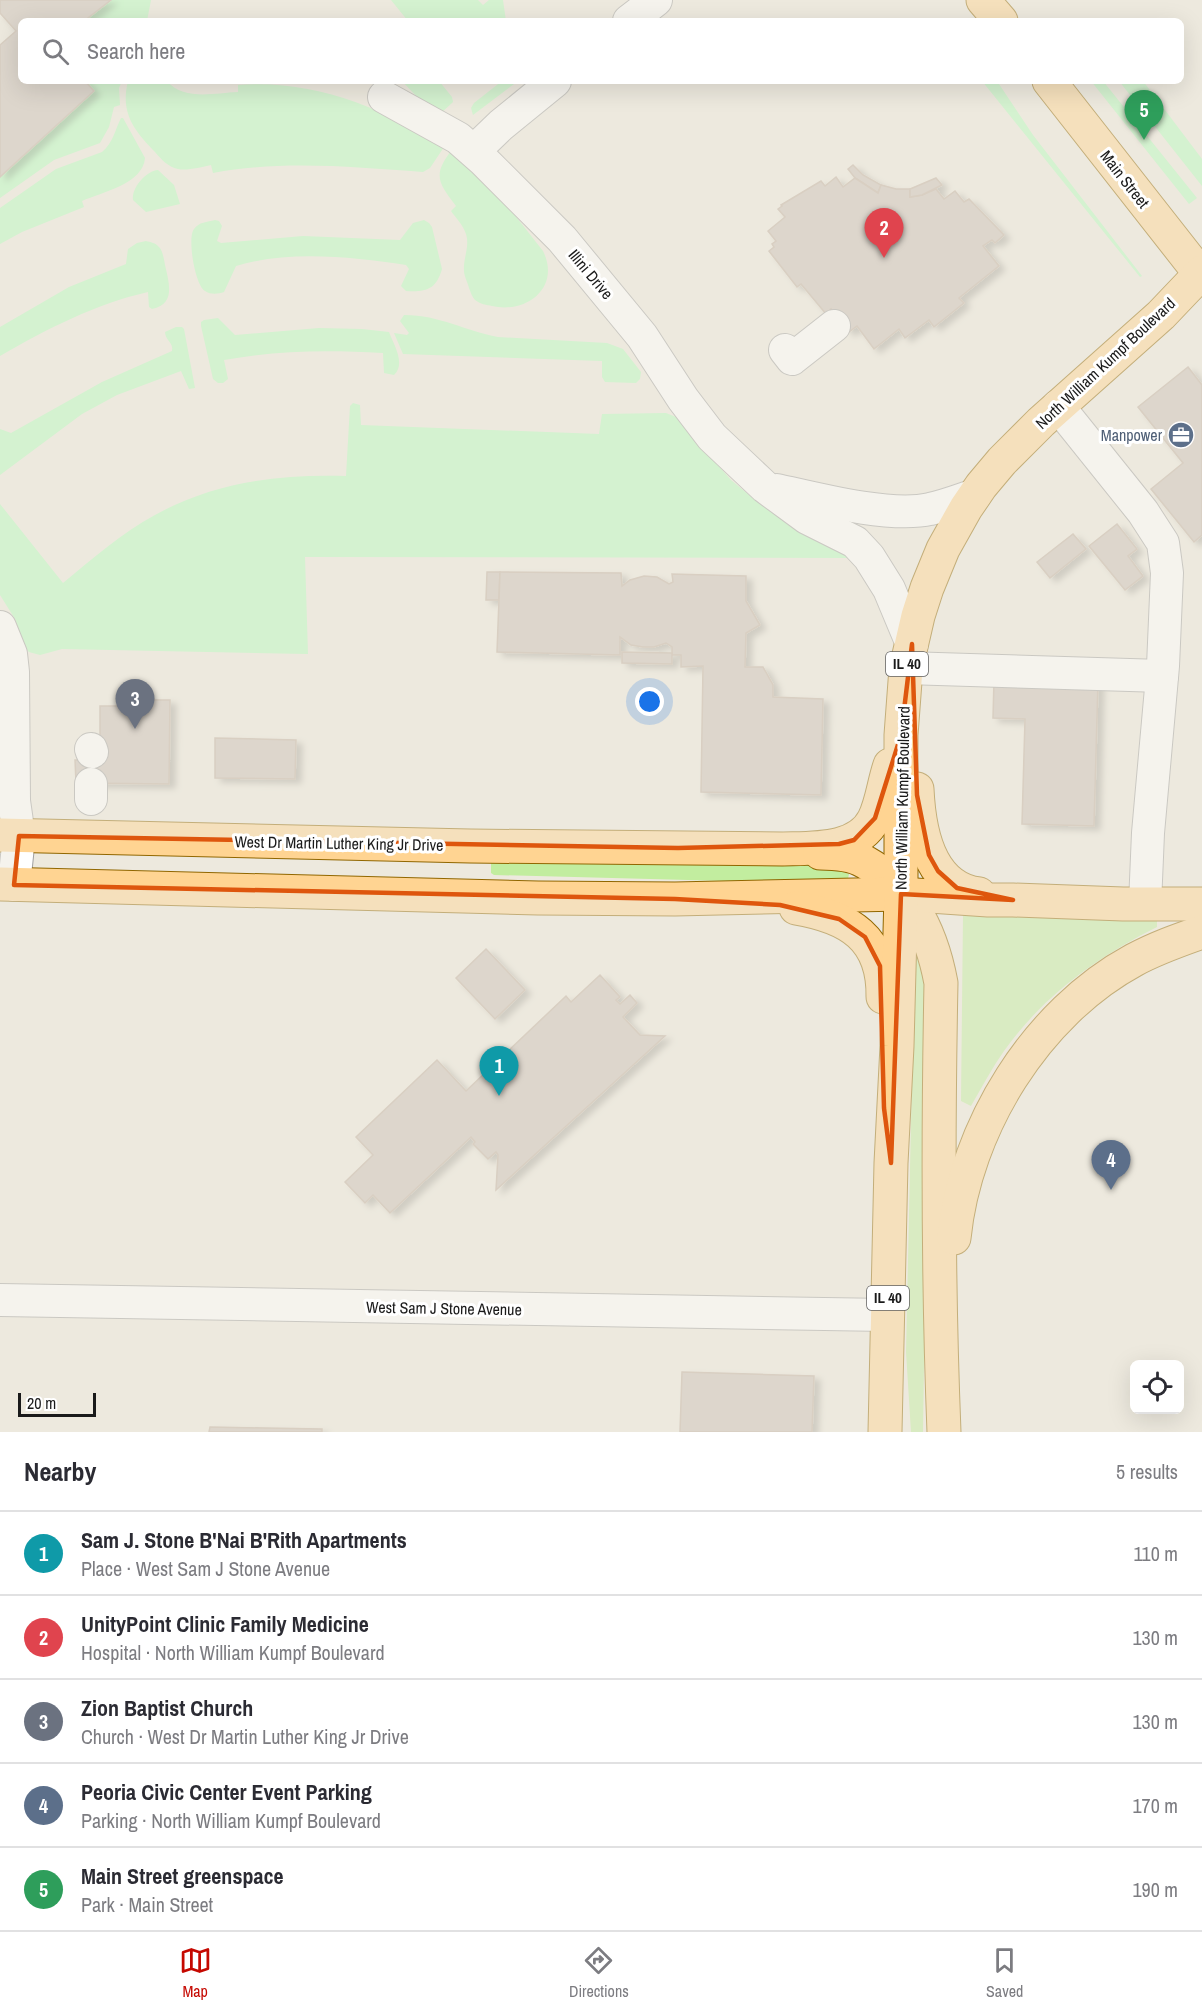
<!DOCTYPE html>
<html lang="en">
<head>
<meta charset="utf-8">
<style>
  :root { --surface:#fff; --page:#f7f7f7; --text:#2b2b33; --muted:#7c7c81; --line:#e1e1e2; --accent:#c50800 }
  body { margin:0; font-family:"Archivo Narrow",sans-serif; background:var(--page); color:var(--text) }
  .controls { position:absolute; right:18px; bottom:18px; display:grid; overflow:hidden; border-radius:9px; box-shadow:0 6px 24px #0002 }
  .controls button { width:54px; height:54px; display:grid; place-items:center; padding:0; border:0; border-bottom:2px solid var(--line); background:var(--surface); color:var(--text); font:30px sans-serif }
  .scale { position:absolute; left:18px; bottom:15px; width:78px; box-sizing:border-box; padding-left:6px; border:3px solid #1a1a1a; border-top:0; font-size:16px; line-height:21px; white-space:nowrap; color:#1a1a1a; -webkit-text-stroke:4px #fff; paint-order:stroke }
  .you { position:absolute; left:650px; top:702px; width:21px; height:21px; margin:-15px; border:4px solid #fff; border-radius:50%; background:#1a73e8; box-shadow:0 0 0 9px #1a73e833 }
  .badge { display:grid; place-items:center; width:39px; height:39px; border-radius:50%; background:var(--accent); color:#fff; font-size:20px; font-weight:700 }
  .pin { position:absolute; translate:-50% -50px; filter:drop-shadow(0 2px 3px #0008) }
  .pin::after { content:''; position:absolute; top:32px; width:21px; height:18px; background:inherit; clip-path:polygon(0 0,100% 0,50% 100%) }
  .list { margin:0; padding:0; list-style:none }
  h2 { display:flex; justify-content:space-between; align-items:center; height:78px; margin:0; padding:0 24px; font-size:26px }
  h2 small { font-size:20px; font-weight:400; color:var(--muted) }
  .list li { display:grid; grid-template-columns:39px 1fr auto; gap:18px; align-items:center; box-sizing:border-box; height:84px; padding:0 24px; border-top:2px solid var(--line) }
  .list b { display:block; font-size:22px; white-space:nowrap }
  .list p { margin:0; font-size:20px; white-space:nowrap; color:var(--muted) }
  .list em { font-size:20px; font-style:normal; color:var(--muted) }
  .icon { flex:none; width:33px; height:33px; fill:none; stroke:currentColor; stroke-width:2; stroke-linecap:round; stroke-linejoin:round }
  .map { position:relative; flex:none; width:1202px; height:1432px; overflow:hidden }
  .search { position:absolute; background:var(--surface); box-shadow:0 6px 24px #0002; left:18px; right:18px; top:18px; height:66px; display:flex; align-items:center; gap:15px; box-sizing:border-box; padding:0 21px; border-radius:9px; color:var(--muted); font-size:22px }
  .sheet { height:498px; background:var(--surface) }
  nav { display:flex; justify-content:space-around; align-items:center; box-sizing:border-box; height:84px; border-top:2px solid var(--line); background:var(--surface); font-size:16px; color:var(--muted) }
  nav a { display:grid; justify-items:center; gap:3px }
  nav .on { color:var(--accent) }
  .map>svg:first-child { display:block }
</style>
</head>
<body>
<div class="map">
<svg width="1202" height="1432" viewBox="0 0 1202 1432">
  <defs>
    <filter id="shadow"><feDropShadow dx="6" dy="4" stdDeviation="3" flood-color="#0004"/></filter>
  </defs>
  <rect width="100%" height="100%" fill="#ede9de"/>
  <!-- grass -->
  <g fill="#c2ed9f">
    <path d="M494,860L812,864L829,867L849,874L847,884L494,875L491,873V863Z"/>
    <path d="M963,913L1157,917V927C1097,957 1043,996 1004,1051C992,1068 982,1087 971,1106L961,1101Z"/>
    <path d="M915,938L930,977L923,1432H911L906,1352Z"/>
  </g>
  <!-- park -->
  <g fill="#b5fdbe">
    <path d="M111,0H151L147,21H84Z"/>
    <path d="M391,0H478L483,5L489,0H503L506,21H408Z"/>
    <path d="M85,81H122L119,88L120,105L114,107L109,127L100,143L54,160L0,198V177L94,91Z"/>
    <path d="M128,81H167C184,101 214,93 238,92V85C312,79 383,107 444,147L430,168L423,172C353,167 282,160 213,173L211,165C201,167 187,171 178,169C168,167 161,159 155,152C134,130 120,113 128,81Z"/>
    <path d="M402,81H439L452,97L453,102L440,114L418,98Z"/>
    <path d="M502,81H518L473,115L471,108L474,103Z"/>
    <path d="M982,81H997L1033,135L1142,276L1140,277Z"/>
    <path d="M1091,81H1103L1197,198L1189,204Z"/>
    <path d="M1119,81H1143L1202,159V186Z"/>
    <path d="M121,118H123L145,158C143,184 102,192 82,201L84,207L22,232L0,244V208L56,169L102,152C113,143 115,130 121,118Z"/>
    <path d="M451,151L499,195L543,251C561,287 527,314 492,306C487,305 480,304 475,300C472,297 471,293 469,288C468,283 464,276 464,271C463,258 470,247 466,234C463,225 456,218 451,211L456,206C439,183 432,176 451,151Z"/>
    <path d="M158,170L174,185L180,204L146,212L133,200C131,188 146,171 158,170Z"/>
    <path d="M215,220L219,221L222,226L217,241L221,243L303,236L400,240L413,223L424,220L429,223L432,227L442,269C436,290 426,292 406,291L401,286L409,269L406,265C354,257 287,250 236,266L224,292C218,294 211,295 205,291C195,285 187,238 194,229C199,222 207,222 215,220Z"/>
    <path d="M146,241C150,242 156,243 159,247C163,251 164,260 165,265C169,283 176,304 152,309L149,307L148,292C95,304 47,329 0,356V327L69,287L126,264L128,249L137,243Z"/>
    <path d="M404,315C440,315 465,331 498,337L607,343L623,349L641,372L640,379L636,383L605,382L602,377V361L403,354L394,333L407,335L409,333L400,321Z"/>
    <path d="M218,318L235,335L319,328L362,329L389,332C394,345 406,364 394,375L384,373L383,353C328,350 279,350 224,360L228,379L223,383H218L213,379L201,326V322L204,320Z"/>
    <path d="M176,327H182L184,329L195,388L189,389L181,371L117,395L82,414L0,475V429L11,433L102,382L172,351C174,343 165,340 165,332Z"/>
    <path d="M353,403L360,405L361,425L599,434L602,414L666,413L676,417L731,480L760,504L854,558L305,557L308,654L62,649L40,655L29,652L23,646L15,619L0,595V504L63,583C92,559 122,533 155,515C214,482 280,474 346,476L350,406Z"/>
  </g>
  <!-- building -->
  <g fill="#c9beb5" stroke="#c0afa0" stroke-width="1.5" filter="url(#shadow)">
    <path d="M0,0H111L84,21H21V81H85L94,91L0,177V45L16,31L0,13Z"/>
    <path d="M853,165L863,175L881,185L878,193L855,178L848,169Z"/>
    <path d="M836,177L843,187L855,178L878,193L881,185L896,189H910V197L922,195L936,189L944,199L955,191L964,202L969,199L1004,235L995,243L992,240L983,246L999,266L959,298L964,303L934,327L929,320L905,338L899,329L874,349L857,326L849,332L831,309L826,314L801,284L797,287L769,251L774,247L772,244L776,241L768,231L785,217L778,209L782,206L781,205L821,181L825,186Z"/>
    <path d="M936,178L942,185L922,195L910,197V189Z"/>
    <path d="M1188,367L1202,385V535L1194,542L1151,489L1183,463L1138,407Z"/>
    <path d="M1117,524L1137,549L1128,556L1143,576L1125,590L1089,546Z"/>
    <path d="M1073,534L1086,549L1050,578L1037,562Z"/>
    <path d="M487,572H500L499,600H486Z"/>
    <path d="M500,572L621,573L622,586L630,580L644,576L657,577L669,584L673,582L672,574L746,576V601L760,625L746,633L745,667H763L773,685V697L823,699L821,795L701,792L703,666L681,667V655H672V647L666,643L654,647H643L631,645L620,637V655L497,652Z"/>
    <path d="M622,652L672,653V664L622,663Z"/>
    <path d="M994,679L1098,682L1094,826L1022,824L1025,719L993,718Z"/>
    <path d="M123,700H170L169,784L76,783L75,760H81L100,752V706H123Z"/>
    <path d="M215,738L296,740L295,779L215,778Z"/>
    <path d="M486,949L525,990L495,1019L456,978Z"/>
    <path d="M600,975L620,997L616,1000L620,1004L630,995L637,1003L623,1017L640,1035L665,1036L496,1190L498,1155L496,1152L488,1159L473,1144L475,1142L471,1137L390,1213L373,1195L365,1203L345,1182L373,1155L356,1137L437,1060L466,1091L566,996L571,1002Z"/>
    <path d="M682,1372L814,1376L812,1432H680Z"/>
    <path d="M210,1427L322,1429V1432H209Z"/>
  </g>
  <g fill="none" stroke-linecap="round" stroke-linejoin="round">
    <defs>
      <g id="minor">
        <path d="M629,21L656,0"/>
        <path d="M384,97L458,138L483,160L562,239L642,336L683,399L712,437L765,487L807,518L855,542L869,557L889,589L912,644"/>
        <path d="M474,151L501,125L555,81"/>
        <path d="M785,350L792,359L834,326"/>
        <path d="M1058,406L1143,512L1163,543L1167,573L1163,666L1148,833L1145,904"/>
        <path d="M777,490C817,499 891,518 930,509C945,506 960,500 975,495"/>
        <path d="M0,627L11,654L13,672L14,801L19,836L14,885"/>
        <path d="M906,668L1162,676"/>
        <path d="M91,749L92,752"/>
        <path d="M91,784V799"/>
        <path d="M0,1300L887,1315"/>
      </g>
      <g id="major">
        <path d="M983,0L1001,21"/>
        <path d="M1049,81L1202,276"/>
        <path d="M917,789C919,831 929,888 979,894"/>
        <path d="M0,835L470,846L782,849C813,848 858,851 874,819C882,803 884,782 890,765"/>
        <path d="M820,853C836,853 852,854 865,862C911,888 932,934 941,983C938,1133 938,1282 944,1432"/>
        <path d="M0,884L538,898L675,899L901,894L988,900H1013L1123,904H1202"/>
        <path d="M796,908C849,917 884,938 883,997"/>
        <path d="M954,1238C965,1128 1036,1013 1134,960C1156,948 1179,940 1202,932"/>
        <path d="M885,1432L891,1163L897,1046L901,894V735L906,668L918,616L927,588L943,549L966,508L981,486L1002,461L1041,422L1161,315L1202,272"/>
      </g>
    </defs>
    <!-- minor casing -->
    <use href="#minor" stroke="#a1a1a1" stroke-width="34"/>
    <!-- major casing -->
    <use href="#major" stroke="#916700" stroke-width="35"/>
    <!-- minor -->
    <use href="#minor" stroke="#fff" stroke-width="32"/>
    <!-- major -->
    <use href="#major" stroke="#ffd492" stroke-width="33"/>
  </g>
  <!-- marked area -->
  <path d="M0 0H1202V1432H0ZM912,644L917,795L929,855L938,871L957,888L1013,900L901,894L891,1163L884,1108L880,966L865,937L839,919L780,905L675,899L14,885L19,836L678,848L839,844L854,840L875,818L901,735Z" fill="#ede9de" fill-opacity=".55" fill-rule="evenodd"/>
  <path fill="none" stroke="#de560d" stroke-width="4.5" stroke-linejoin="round" d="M912,644L917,795L929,855L938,871L957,888L1013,900L901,894L891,1163L884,1108L880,966L865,937L839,919L780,905L675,899L14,885L19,836L678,848L839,844L854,840L875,818L901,735Z"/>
  <!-- icons -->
  <defs>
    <symbol id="office-disc" viewBox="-11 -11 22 22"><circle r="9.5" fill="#5c6f8a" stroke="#fff"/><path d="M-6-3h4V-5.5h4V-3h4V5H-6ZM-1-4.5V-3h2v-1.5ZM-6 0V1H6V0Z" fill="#fff"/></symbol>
  </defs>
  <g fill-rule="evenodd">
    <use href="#office-disc" x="1166" y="420" width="30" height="30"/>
  </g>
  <g text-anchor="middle" stroke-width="6" stroke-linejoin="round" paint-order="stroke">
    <!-- shield labels -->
    <g fill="#fff" stroke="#5f5f5f" stroke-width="1.5">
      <rect x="886" y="652" width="42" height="24" rx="4.5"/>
      <rect x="867" y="1286" width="42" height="24" rx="4.5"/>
    </g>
    <g font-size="15" font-weight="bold" fill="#1a1a1a">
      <text x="907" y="669">IL 40</text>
      <text x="888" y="1303">IL 40</text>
    </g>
    <!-- street labels -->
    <g font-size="16" fill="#1a1a1a" stroke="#fff">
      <text transform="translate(1125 179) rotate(52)" y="6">Main Street</text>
      <text transform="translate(591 274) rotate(50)" y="6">Illini Drive</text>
      <text transform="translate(1105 363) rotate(-43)" y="6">North William Kumpf Boulevard</text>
      <text transform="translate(902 798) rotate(-89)" y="6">North William Kumpf Boulevard</text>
      <text transform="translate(339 843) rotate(1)" y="6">West Dr Martin Luther King Jr Drive</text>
      <text transform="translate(444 1308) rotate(1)" y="6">West Sam J Stone Avenue</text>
    </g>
    <!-- service labels -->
    <g font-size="16" fill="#4e5e75" stroke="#fff" text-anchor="end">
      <text x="1162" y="441">Manpower</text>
    </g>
  </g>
</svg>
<div class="controls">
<button><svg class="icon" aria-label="locate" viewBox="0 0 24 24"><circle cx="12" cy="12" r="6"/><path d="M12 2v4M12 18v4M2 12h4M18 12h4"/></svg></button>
</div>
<div class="scale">20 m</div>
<div class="you"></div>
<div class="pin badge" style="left:499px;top:1096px;background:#0f9aa8">1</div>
<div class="pin badge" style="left:884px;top:258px;background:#e0444e">2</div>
<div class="pin badge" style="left:135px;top:729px;background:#6b7280">3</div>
<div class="pin badge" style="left:1111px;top:1190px;background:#5c6f8a">4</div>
<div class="pin badge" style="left:1144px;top:140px;background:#2e9e5b">5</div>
<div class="search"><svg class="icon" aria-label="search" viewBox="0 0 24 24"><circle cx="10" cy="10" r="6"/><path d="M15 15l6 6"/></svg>Search here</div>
</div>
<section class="sheet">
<h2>Nearby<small>5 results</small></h2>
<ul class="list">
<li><span class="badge" style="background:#0f9aa8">1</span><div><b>Sam J. Stone B'Nai B'Rith Apartments</b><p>Place · West Sam J Stone Avenue</p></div><em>110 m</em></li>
<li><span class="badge" style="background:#e0444e">2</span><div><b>UnityPoint Clinic Family Medicine</b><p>Hospital · North William Kumpf Boulevard</p></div><em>130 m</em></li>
<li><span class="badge" style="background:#6b7280">3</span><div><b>Zion Baptist Church</b><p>Church · West Dr Martin Luther King Jr Drive</p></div><em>130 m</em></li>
<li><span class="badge" style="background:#5c6f8a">4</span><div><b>Peoria Civic Center Event Parking</b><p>Parking · North William Kumpf Boulevard</p></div><em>170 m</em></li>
<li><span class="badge" style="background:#2e9e5b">5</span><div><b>Main Street greenspace</b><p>Park · Main Street</p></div><em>190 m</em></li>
</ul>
</section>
<nav>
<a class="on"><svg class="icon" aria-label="map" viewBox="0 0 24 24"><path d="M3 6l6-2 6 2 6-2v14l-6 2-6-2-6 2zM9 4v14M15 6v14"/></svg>Map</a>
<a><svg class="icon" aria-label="directions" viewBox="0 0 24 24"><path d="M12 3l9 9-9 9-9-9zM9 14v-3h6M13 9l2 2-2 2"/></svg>Directions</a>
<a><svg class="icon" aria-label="saved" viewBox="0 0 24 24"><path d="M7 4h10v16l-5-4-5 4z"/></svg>Saved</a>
</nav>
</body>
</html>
